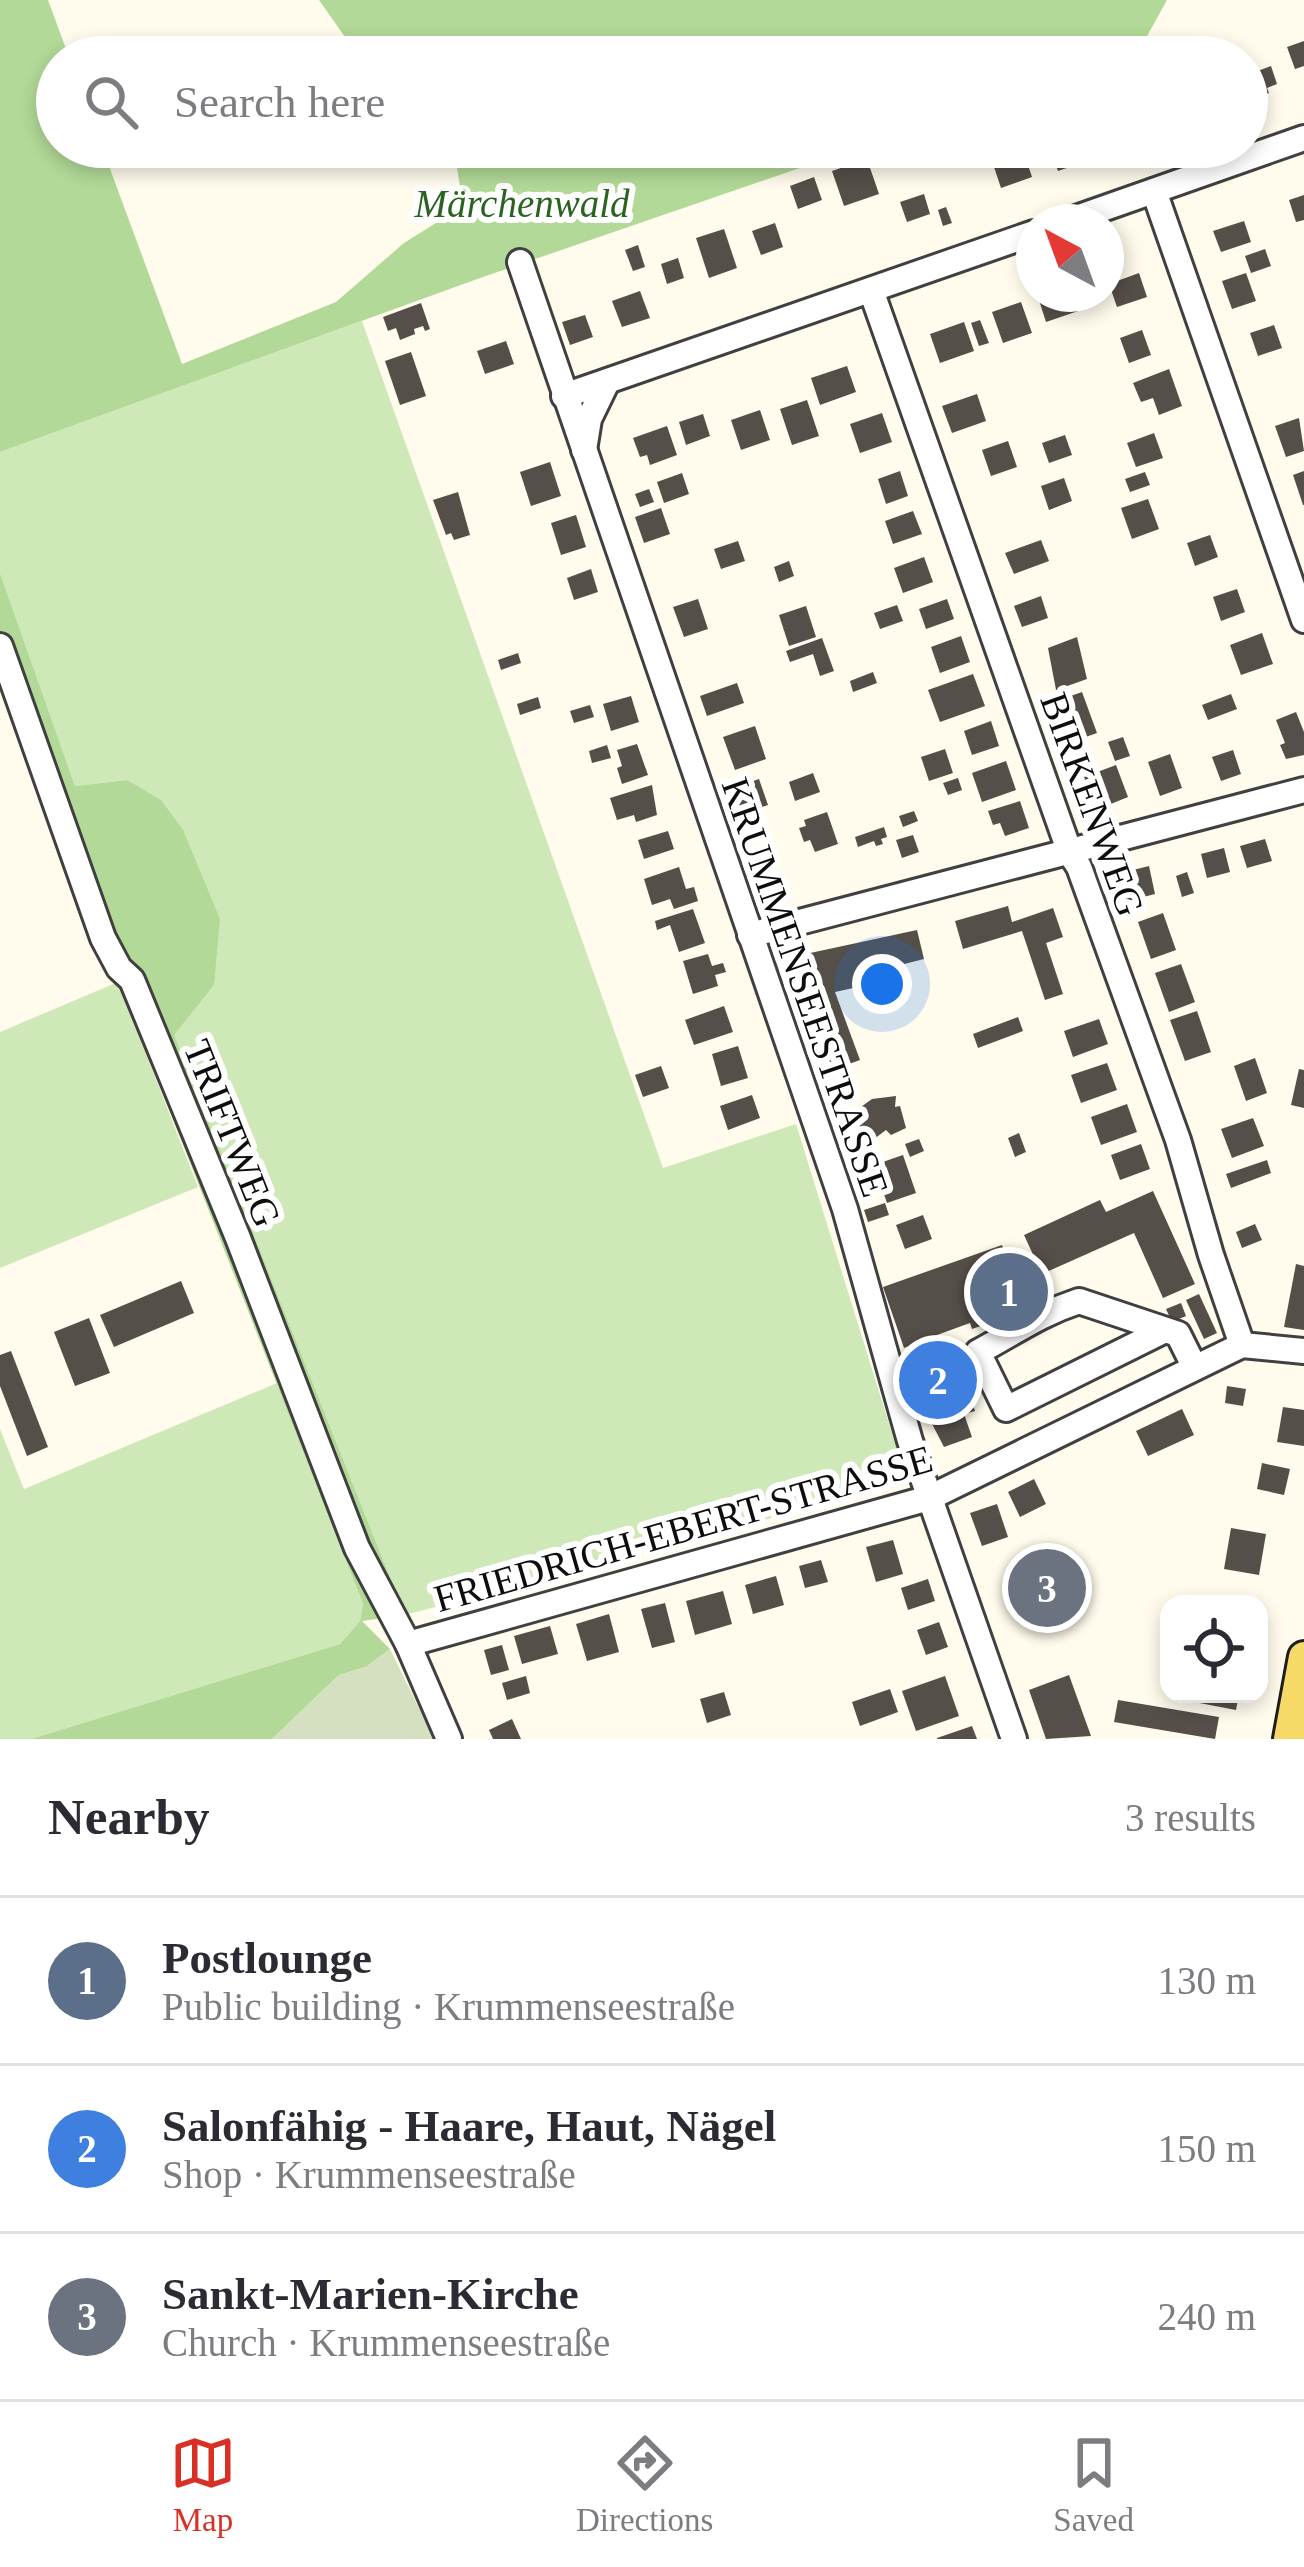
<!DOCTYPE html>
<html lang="en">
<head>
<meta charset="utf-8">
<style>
  :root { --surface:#fff; --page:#f2f2f3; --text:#2b2b33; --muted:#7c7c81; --line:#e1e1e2; --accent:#d93025 }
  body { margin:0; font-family:Georgia,serif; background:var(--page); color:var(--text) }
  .controls { position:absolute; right:36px; bottom:36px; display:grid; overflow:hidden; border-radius:24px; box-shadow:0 6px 18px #0003 }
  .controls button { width:108px; height:108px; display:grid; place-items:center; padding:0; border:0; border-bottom:3px solid var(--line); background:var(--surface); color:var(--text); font:60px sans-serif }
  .compass { position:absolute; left:1016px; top:204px; width:108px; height:108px; border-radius:50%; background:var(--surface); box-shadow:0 6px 18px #0003; rotate:319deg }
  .you { position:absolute; left:882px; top:984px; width:42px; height:42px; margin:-30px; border:9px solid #fff; border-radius:50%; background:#1a73e8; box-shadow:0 0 0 18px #1a73e833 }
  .badge { display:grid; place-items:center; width:78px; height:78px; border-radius:50%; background:var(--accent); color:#fff; font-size:39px; font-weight:700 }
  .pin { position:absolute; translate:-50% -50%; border:6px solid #fff; box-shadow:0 3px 12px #0006 }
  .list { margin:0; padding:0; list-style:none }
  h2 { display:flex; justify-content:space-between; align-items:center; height:156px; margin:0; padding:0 48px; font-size:51px }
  h2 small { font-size:39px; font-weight:400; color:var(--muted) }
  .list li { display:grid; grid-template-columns:78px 1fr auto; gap:36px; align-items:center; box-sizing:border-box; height:168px; padding:0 48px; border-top:3px solid var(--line) }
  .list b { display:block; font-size:45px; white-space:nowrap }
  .list p { margin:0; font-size:39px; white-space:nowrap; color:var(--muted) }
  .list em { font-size:39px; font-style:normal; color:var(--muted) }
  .icon { flex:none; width:66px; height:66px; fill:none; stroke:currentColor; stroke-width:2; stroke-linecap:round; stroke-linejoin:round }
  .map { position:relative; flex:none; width:1304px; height:1739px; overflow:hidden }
  .search { position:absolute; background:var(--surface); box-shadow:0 6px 18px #0003; left:36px; right:36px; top:36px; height:132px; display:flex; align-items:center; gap:30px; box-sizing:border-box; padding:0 42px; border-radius:66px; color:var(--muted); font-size:45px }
  .sheet { height:660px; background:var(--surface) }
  nav { display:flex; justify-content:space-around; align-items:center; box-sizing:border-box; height:168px; border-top:3px solid var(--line); background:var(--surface); font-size:33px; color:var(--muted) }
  nav a { display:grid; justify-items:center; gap:6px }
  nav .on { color:var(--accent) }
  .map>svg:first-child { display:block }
</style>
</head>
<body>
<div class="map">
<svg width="1304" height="1739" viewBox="0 0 1304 1739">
  <rect width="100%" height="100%" fill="#fffced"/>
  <!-- green -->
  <g fill="#cfe8b8">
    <path d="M362,321L663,1168L796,1124L907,1482L405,1615L173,1034L214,985L127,780L75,786L0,573V452Z"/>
    <path d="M118,982L198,1187L0,1268V1032Z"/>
    <path d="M277,1383L363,1604L360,1621L340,1644L31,1739H0V1429L24,1489Z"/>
  </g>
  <!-- forest -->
  <g fill="#b2d997">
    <path d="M0,0H48L69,57H57V147H102L182,364L336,302L404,243L463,206L455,155L448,147H861L480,278L0,452Z"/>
    <path d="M319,0H1167L1141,47L1114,57H359Z"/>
    <path d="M0,573L75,786L127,780L161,800L183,830L220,919L214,985L174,1035L405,1615L362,1621L390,1649L366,1667L339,1675L272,1739H31L340,1644L360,1621L363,1604L0,678Z"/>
  </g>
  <!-- cemetery -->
  <path fill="#d4e0bf" d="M390,1649L434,1739H272L339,1675L366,1667Z"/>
  <!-- building -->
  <g fill="#554f49">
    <path d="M1304,41V66L1295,69L1287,47Z"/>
    <path d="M1271,66L1277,84L1267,88L1269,93L1261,96L1266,109L1251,115L1247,75Z"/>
    <path d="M923,147H942L945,156L929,162Z"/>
    <path d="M1064,147H1079L1084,162L1058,171L1051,152Z"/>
    <path d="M1023,150L1032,177L1001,188L992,161Z"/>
    <path d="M867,159L879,194L844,206L832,171Z"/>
    <path d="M814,177L822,200L798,209L790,186Z"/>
    <path d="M924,194L930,214L907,222L900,202Z"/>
    <path d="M1304,195V220L1296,222L1289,200Z"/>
    <path d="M946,207L952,223L943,226L938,210Z"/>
    <path d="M1244,221L1251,242L1221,252L1213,231Z"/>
    <path d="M775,223L783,247L761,255L752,231Z"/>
    <path d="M724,229L737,268L709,278L696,238Z"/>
    <path d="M638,245L645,267L633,271L625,250Z"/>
    <path d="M1265,249L1271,266L1251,273L1245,256Z"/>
    <path d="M678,258L684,278L667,284L661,264Z"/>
    <path d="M1139,273L1147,297L1117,307L1109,284Z"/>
    <path d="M1246,273L1256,301L1232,309L1222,281Z"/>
    <path d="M640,291L650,318L622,327L612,301Z"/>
    <path d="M1037,294H1082L1087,308L1046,322Z"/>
    <path d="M1021,302L1032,333L1003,343L992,312Z"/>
    <path d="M421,303L430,329L425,331L423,326L414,329L415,334L400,340L396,328L388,331L383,317Z"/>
    <path d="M585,315L593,337L570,345L562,322Z"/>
    <path d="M980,320L989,343L979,346L971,323Z"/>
    <path d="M964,322L974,351L940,363L930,334Z"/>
    <path d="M1274,325L1282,348L1258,356L1250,333Z"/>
    <path d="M1142,330L1151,355L1129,363L1120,338Z"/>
    <path d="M506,341L514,364L485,374L477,351Z"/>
    <path d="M411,352L426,396L400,405L385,361Z"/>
    <path d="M847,366L856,392L820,405L811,378Z"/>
    <path d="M1169,369L1182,406L1159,415L1153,398L1141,402L1133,383Z"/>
    <path d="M977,394L986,421L952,433L942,406Z"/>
    <path d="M807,400L819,436L792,445L780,409Z"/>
    <path d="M760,410L770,440L741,450L731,420Z"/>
    <path d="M882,413L892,442L860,453L850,424Z"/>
    <path d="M703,414L710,436L686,445L679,422Z"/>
    <path d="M1299,418L1304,451L1286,457L1275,426Z"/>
    <path d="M667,426L677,455L650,465L647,455L640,457L633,438Z"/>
    <path d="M1154,433L1163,458L1136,467L1127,443Z"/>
    <path d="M1065,435L1072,455L1049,463L1042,443Z"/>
    <path d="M1008,441L1017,467L991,476L982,450Z"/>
    <path d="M550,462L561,496L531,506L520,472Z"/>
    <path d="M900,471L908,496L886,504L878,479Z"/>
    <path d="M1304,471V505H1303L1293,475Z"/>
    <path d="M1145,472L1150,485L1130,492L1125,479Z"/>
    <path d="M682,473L689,494L664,503L657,482Z"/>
    <path d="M1064,478L1072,501L1049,510L1041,486Z"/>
    <path d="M649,489L654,502L640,507L635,494Z"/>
    <path d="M458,492L470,535L454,540L451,533L446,535L433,500Z"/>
    <path d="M1148,499L1159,529L1132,539L1121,508Z"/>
    <path d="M661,508L670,534L644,543L635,517Z"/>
    <path d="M913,511L922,534L893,544L885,521Z"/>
    <path d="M576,515L586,547L561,555L551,523Z"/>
    <path d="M1210,535L1218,557L1195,566L1187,543Z"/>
    <path d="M1041,540L1049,561L1014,574L1005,553Z"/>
    <path d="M738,541L745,561L721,569L714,549Z"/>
    <path d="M924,557L933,582L903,593L894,568Z"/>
    <path d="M789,561L794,576L779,582L774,567Z"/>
    <path d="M591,569L598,592L574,600L567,578Z"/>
    <path d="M1237,589L1245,612L1221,621L1213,597Z"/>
    <path d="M1041,596L1048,618L1022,627L1014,606Z"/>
    <path d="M698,599L708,629L684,637L673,607Z"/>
    <path d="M947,599L954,619L926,629L919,609Z"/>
    <path d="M897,605L903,621L880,629L874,613Z"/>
    <path d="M806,606L816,637L789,646L779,615Z"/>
    <path d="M1262,633L1273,664L1241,675L1230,645Z"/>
    <path d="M961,636L970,662L940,673L931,647Z"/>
    <path d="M1077,637L1087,679L1056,690L1048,648Z"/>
    <path d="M822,638L834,671L820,676L813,654L790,662L786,651Z"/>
    <path d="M518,653L521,663L501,670L498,660Z"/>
    <path d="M873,672L877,683L853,692L850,681Z"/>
    <path d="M973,674L985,706L940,722L928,690Z"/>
    <path d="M737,683L744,703L707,716L700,696Z"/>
    <path d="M1082,692L1097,733L1063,745L1048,704Z"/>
    <path d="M1231,694L1237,709L1208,720L1202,705Z"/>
    <path d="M631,696L639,722L611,731L603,704Z"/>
    <path d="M538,697L541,708L520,715L517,704Z"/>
    <path d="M590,705L594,717L574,723L570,711Z"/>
    <path d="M1296,712L1304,732V755L1286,759L1280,745L1285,743L1276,720Z"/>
    <path d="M991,721L999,746L972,755L964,731Z"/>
    <path d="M755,726L766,759L735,770L723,737Z"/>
    <path d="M1123,737L1130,756L1115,761L1108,742Z"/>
    <path d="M637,744L648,775L622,784L617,768L622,766L617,750Z"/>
    <path d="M607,745L611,758L592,763L589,751Z"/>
    <path d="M945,749L953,773L929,781L921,757Z"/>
    <path d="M1233,750L1241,774L1221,781L1212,757Z"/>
    <path d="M1170,754L1182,788L1160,796L1148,762Z"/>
    <path d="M1006,761L1016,790L982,802L972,773Z"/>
    <path d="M1116,765L1128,797L1096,810L1084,777Z"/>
    <path d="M813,773L820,792L795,801L789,782Z"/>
    <path d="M958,778L962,790L948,795L943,783Z"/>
    <path d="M759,779L768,805L742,814L733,788Z"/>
    <path d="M652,785L657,815L636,822L634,815L617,820L610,798Z"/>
    <path d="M1020,801L1029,828L1005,836L1000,823L993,825L988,811Z"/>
    <path d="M914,811L918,821L903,827L899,816Z"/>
    <path d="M827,812L838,844L815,852L810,840L804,842L799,828L806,826L804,820Z"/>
    <path d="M757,826L761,836L744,842L741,832Z"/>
    <path d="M884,827L887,837L881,839L883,844L876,846L874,841L858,847L855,837Z"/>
    <path d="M668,831L674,849L644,859L638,840Z"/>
    <path d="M913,835L919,852L902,858L896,840Z"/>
    <path d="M1265,839L1272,861L1247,868L1240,846Z"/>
    <path d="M1224,848L1230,872L1207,878L1201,854Z"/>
    <path d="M1149,866L1155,894L1116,904L1109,876Z"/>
    <path d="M679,867L686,889L694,887L698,901L674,909L670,899L652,905L644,879Z"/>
    <path d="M1187,872L1194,893L1182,897L1176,876Z"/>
    <path d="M1008,906L1012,922L1053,908L1063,937L1046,943L1063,994L1045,1000L1022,931L963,949L955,921Z"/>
    <path d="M693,909L705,943L679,952L670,925L657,930L655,921Z"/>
    <path d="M1163,913L1176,950L1151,959L1138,922Z"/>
    <path d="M917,930L924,959L857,976L858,987L835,992L860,1060L833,1070L800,983L793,985L787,958Z"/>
    <path d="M708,954L712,966L723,963L726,972L715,975L718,986L693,994L683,961Z"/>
    <path d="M1181,964L1195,1002L1169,1012L1155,973Z"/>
    <path d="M724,1006L733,1032L694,1045L685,1020Z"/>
    <path d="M1197,1011L1211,1052L1185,1061L1170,1020Z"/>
    <path d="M1018,1017L1023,1031L978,1048L973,1034Z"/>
    <path d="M1099,1019L1108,1044L1073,1057L1064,1031Z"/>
    <path d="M738,1046L748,1078L721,1086L712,1054Z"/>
    <path d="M1255,1058L1267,1093L1246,1101L1234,1066Z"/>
    <path d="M1107,1063L1117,1090L1081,1103L1071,1075Z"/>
    <path d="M661,1066L669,1088L643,1097L635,1075Z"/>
    <path d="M1299,1069L1304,1070V1108L1291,1105Z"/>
    <path d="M752,1095L760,1118L728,1130L720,1106Z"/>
    <path d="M896,1096L895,1107L900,1106L906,1128L891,1135L886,1130L870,1142L851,1114L872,1099Z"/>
    <path d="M1127,1104L1137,1132L1101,1145L1091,1117Z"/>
    <path d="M1253,1118L1264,1146L1232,1158L1221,1129Z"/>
    <path d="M1019,1133L1026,1152L1015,1157L1008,1138Z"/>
    <path d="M919,1139L924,1151L910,1157L905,1144Z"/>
    <path d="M1141,1144L1150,1169L1120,1180L1111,1155Z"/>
    <path d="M903,1155L916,1193L887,1203L874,1165Z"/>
    <path d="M1267,1160L1271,1173L1231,1188L1226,1174Z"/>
    <path d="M1153,1191L1195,1284L1163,1298L1134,1233L1042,1274L1024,1235L1100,1200L1106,1212Z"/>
    <path d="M885,1203L889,1215L868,1222L864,1210Z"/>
    <path d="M923,1215L932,1239L905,1249L896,1225Z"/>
    <path d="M1255,1224L1262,1240L1242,1248L1236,1232Z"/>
    <path d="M1002,1245L1020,1296L996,1304L1001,1319L972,1329L970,1323L937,1335L962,1396L969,1394L975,1411L964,1414L972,1437L944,1447L930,1420L934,1419L925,1392L922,1393L909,1346L904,1348L883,1287Z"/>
    <path d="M1296,1264L1304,1266V1330L1284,1327Z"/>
    <path d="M181,1281L194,1313L114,1347L100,1315Z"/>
    <path d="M1199,1294L1217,1333L1204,1339L1186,1300Z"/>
    <path d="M1181,1303L1186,1316L1172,1322L1166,1309Z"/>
    <path d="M89,1318L110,1373L75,1386L54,1332Z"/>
    <path d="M11,1351L48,1447L27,1456L0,1386V1355Z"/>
    <path d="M1227,1386L1246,1389L1243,1406L1225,1403Z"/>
    <path d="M1283,1407L1304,1410V1446L1277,1442Z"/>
    <path d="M1182,1409L1194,1435L1148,1456L1136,1431Z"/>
    <path d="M1262,1463L1290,1469L1284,1495L1257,1489Z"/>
    <path d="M1034,1479L1046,1504L1020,1517L1008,1492Z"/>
    <path d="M997,1504L1008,1537L982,1546L970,1513Z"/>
    <path d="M1231,1528L1266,1534L1259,1575L1224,1569Z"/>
    <path d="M893,1540L903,1574L876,1582L866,1547Z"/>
    <path d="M1045,1550L1068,1564L1081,1582L1030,1627L1016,1619L1008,1606Z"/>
    <path d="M821,1560L828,1582L805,1588L799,1566Z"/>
    <path d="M776,1576L784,1605L753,1614L745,1585Z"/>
    <path d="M928,1579L935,1601L908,1610L901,1588Z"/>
    <path d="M723,1591L732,1624L695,1635L686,1601Z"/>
    <path d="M665,1603L675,1642L652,1648L641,1609Z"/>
    <path d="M609,1614L619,1652L587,1661L576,1624Z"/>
    <path d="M939,1622L948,1647L926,1655L917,1630Z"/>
    <path d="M550,1626L558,1654L522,1664L514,1636Z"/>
    <path d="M502,1645L509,1670L491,1675L484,1650Z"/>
    <path d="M1069,1675L1091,1736L1046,1739L1029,1690Z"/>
    <path d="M526,1676L530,1693L507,1700L502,1683Z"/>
    <path d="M945,1676L959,1716L916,1731L902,1691Z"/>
    <path d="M890,1689L898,1712L860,1726L852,1702Z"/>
    <path d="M724,1692L731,1715L707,1723L700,1699Z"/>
    <path d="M1196,1694H1239L1236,1710L1194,1702Z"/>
    <path d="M1118,1700L1219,1717L1215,1739L1114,1722Z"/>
    <path d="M512,1719L521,1739H493L489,1730Z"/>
    <path d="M972,1726L977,1739H937V1738Z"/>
  </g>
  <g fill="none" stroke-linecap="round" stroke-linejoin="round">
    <defs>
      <g id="minor">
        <path d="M1154,191L1304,620"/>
        <path d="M1065,222L1304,138"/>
        <path d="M520,262L845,1209L910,1441L1014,1739"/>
        <path d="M871,290L1070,853L1079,867L1178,1140L1211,1255L1242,1345"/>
        <path d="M564,396L1034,233"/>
        <path d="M584,450L589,419L607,382"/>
        <path d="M0,646L103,938L119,968L132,980L238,1238L357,1548L408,1644L449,1739"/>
        <path d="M750,935L1304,790"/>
        <path d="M1165,1330L1006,1409L978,1352C1014,1333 1039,1314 1079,1301L1178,1334L1194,1366"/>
        <path d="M408,1644L929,1498L1242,1345L1304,1351"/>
      </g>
      <path id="major" d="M1289,1739L1304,1657"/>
    </defs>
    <!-- minor casing -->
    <use href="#minor" stroke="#404040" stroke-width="30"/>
    <!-- major casing -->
    <use href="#major" stroke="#1e1e1e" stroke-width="36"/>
    <!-- minor -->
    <use href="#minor" stroke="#fff" stroke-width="24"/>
    <!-- major -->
    <use href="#major" stroke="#f6d966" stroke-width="30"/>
  </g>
  <g text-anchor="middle" stroke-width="12" stroke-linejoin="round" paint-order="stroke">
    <!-- park labels -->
    <g font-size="39" font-style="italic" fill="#2a631f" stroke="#fff">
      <text x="522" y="217">Märchenwald</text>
    </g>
    <!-- street labels -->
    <g font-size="39" fill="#0d0d0d" stroke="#fff">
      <text transform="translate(1093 804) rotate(70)" y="14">BIRKENWEG</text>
      <text transform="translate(806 987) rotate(71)" y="14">KRUMMENSEESTRASSE</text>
      <text transform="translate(233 1133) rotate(68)" y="14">TRIFTWEG</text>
      <text transform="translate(683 1528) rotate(-16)" y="14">FRIEDRICH-EBERT-STRASSE</text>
    </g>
  </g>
</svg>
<div class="controls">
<button><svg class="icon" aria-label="locate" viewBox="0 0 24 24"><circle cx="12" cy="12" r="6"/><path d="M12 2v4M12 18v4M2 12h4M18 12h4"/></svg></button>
</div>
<svg class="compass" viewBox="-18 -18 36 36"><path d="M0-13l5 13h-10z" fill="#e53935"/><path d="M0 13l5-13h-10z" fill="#7c7c81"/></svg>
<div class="you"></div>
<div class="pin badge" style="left:1009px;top:1292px;background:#5c6f8a">1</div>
<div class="pin badge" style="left:938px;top:1380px;background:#3f7fe0">2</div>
<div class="pin badge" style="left:1047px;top:1588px;background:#6b7280">3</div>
<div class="search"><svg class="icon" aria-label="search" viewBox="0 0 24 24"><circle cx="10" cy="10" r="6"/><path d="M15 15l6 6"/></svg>Search here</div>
</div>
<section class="sheet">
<h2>Nearby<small>3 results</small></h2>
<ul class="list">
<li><span class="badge" style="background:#5c6f8a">1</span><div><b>Postlounge</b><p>Public building · Krummenseestraße</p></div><em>130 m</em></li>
<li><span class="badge" style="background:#3f7fe0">2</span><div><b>Salonfähig - Haare, Haut, Nägel</b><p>Shop · Krummenseestraße</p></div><em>150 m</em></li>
<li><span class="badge" style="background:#6b7280">3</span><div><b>Sankt-Marien-Kirche</b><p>Church · Krummenseestraße</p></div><em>240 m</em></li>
</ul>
</section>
<nav>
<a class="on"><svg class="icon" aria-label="map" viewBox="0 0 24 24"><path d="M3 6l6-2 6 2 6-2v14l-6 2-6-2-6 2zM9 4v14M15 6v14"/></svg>Map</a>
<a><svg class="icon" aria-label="directions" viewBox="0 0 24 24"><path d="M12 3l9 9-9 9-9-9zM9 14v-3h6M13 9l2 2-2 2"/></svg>Directions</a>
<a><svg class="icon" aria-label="saved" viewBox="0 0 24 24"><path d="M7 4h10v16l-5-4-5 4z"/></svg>Saved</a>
</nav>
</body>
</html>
